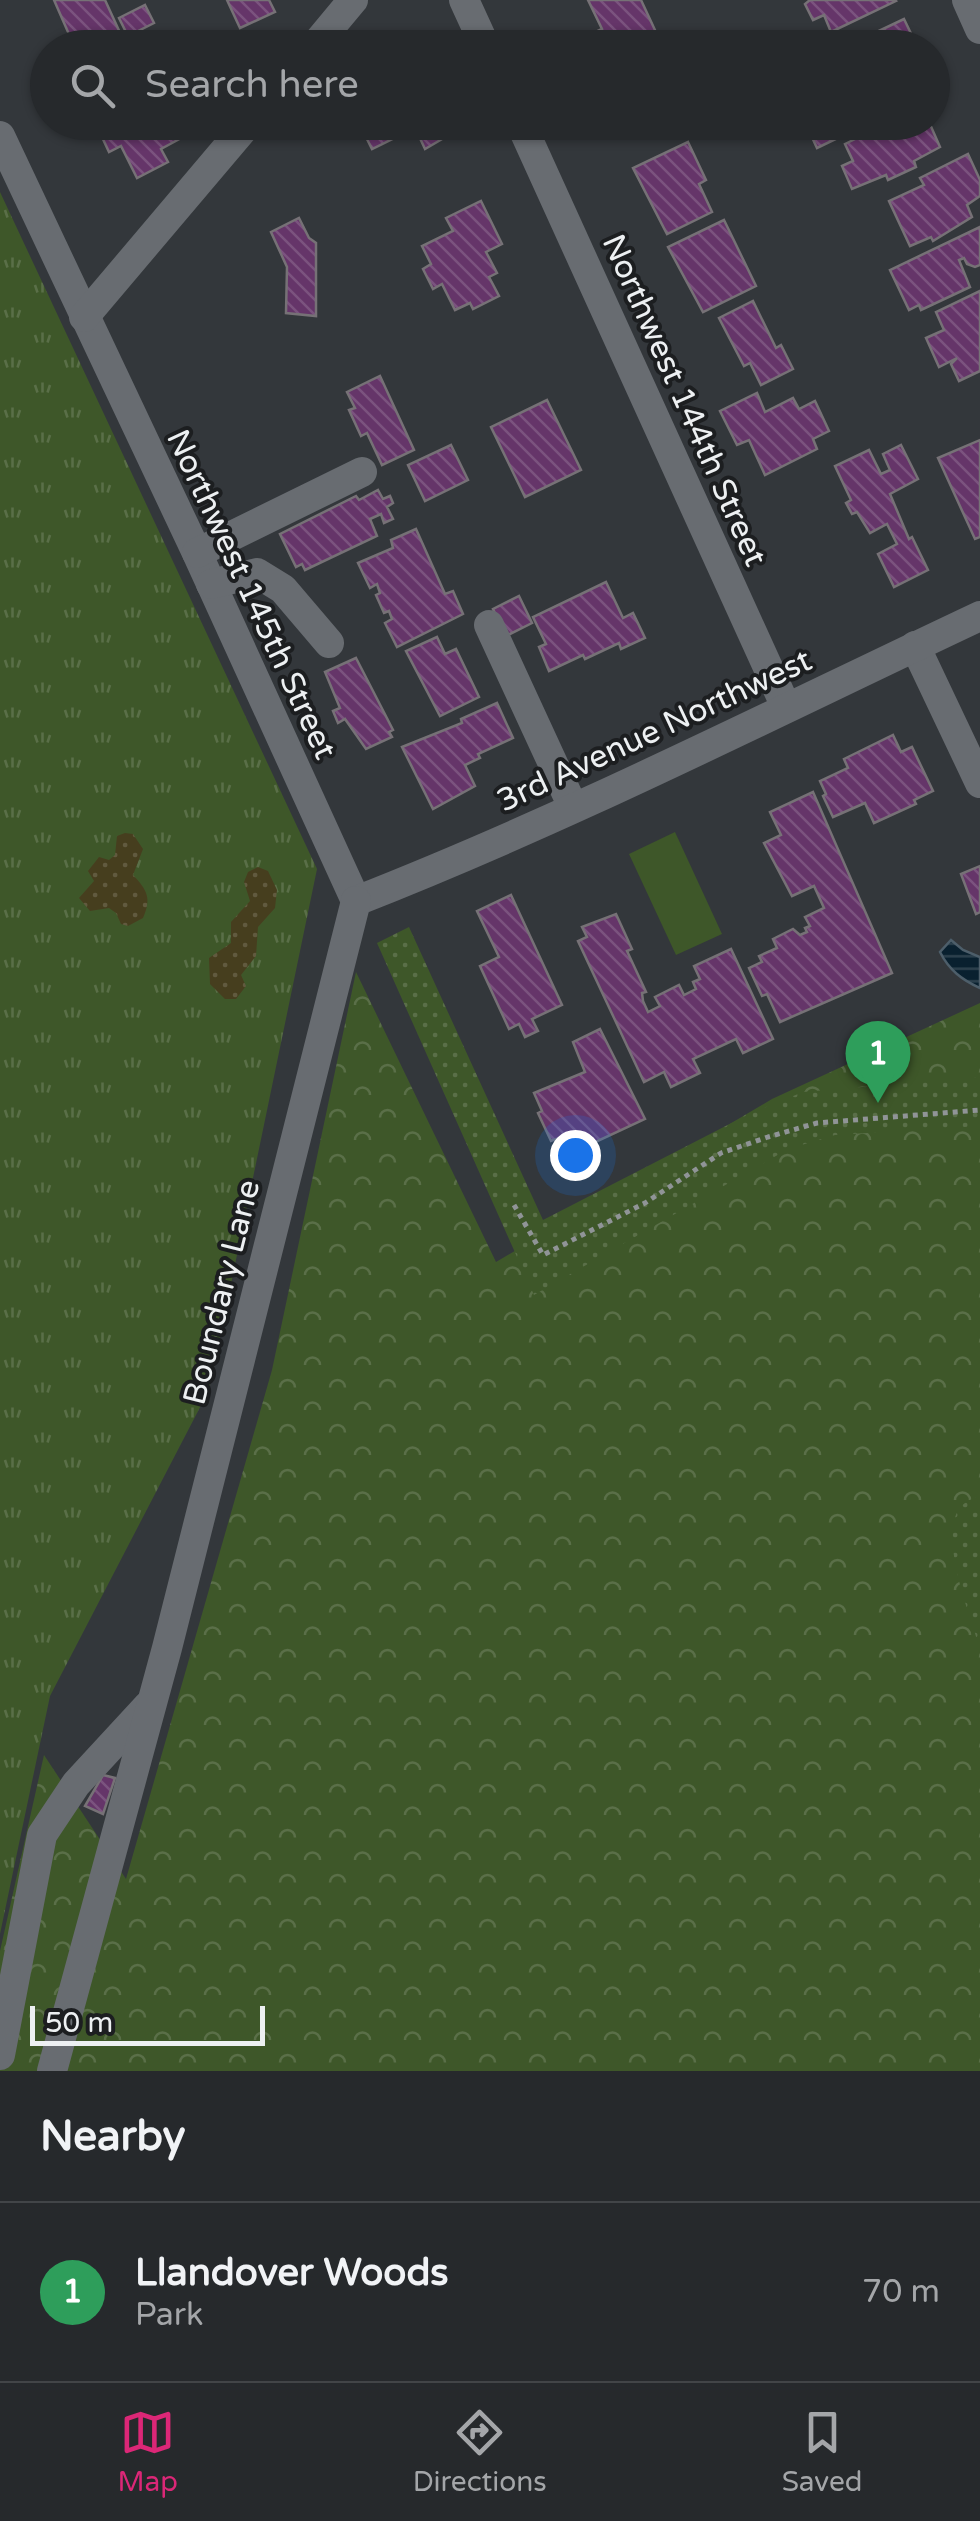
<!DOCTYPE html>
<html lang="en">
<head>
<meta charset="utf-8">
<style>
  :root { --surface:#26292c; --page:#323538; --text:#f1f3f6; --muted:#a4a6a9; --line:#424548; --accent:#db2777 }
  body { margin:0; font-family:"Varela Round",sans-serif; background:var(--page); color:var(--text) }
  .scale { position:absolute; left:30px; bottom:25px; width:235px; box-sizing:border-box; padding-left:10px; border:5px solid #edf0f2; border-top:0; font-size:28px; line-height:35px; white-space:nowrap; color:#edf0f2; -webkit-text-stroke:8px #1c1e20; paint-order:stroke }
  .you { position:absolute; left:575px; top:1155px; width:35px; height:35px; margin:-25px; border:8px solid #fff; border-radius:50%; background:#1a73e8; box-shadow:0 0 0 15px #1a73e833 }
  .badge { display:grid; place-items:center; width:65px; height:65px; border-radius:50%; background:var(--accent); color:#fff; font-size:32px; font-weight:700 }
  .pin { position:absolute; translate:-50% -82px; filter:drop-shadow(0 2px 5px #0008) }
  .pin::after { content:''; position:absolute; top:52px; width:35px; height:30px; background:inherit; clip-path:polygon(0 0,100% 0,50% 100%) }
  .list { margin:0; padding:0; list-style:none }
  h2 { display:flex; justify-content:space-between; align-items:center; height:130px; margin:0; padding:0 40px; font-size:42px }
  h2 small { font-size:32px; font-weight:400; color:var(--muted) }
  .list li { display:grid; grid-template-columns:65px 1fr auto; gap:30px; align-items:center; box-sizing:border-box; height:180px; padding:0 40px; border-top:2px solid var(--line) }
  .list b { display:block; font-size:38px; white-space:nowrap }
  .list p { margin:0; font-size:32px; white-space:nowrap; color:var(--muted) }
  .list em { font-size:32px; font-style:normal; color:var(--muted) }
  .icon { flex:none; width:55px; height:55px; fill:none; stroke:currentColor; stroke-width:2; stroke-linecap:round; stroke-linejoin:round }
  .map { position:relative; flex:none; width:980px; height:2071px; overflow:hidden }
  .search { position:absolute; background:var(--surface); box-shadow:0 2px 8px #0004; left:30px; right:30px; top:30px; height:110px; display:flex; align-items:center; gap:25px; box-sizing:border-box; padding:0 35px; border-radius:55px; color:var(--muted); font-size:38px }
  .sheet { height:310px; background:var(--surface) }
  nav { display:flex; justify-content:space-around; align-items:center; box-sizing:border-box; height:140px; border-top:2px solid var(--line); background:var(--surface); font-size:28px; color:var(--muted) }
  nav a { display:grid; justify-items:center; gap:5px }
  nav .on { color:var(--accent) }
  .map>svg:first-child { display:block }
</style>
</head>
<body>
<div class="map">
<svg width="980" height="2071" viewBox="0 0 980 2071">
  <defs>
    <pattern id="grass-tufts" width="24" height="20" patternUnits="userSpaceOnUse" patternTransform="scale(2.5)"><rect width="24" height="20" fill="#3e5729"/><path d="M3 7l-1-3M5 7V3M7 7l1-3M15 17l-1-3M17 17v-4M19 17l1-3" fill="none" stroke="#5a6f48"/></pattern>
    <pattern id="forest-crowns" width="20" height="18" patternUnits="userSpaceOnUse" patternTransform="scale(2.5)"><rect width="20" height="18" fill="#3e5729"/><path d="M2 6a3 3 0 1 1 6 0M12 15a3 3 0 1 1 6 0" fill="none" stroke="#5a6f48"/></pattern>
    <pattern id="sand-dots" width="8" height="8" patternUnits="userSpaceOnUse" patternTransform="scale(2.5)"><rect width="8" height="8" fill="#463e1e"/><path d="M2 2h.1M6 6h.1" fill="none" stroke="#615a3f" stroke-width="1.8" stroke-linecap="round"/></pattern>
    <pattern id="park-dots" width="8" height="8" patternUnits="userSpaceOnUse" patternTransform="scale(2.5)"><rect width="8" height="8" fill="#3e5729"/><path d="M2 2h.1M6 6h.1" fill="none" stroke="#5a6f48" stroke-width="1.8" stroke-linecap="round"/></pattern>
    <pattern id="water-rules" width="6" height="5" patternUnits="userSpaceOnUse" patternTransform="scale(2.5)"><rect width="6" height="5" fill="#09202f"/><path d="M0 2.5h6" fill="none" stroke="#2d414e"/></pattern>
    <pattern id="building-back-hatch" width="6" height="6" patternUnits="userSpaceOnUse" patternTransform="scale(2.5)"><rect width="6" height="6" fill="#653569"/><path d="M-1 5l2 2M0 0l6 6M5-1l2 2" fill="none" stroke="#7b537f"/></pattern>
  </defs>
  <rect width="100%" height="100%" fill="#33373b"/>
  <!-- grass -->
  <path fill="url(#grass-tufts)" d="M0,192L317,869L209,1390L50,1696L0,1934Z"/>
  <!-- forest -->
  <path fill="url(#forest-crowns)" d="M356,972L496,1262L772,1099L980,1003V2071H0V1951L44,1755L126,1879L272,1370Z"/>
  <!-- sand -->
  <g fill="url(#sand-dots)">
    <path d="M125,833L133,834L143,849L133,875C147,890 152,898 143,918L128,926L121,924L116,913L109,908L90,911L79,898L94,881L88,871L99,857L109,860L115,855L117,836Z"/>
    <path d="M258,867L268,871L277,890L275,908L258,927L256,956L241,975L246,986L236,999H225L210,984L209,958L231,943V922L250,901L244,882L248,872Z"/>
  </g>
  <!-- park -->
  <g fill="url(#park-dots)">
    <path d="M409,927L543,1220L749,1114L803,1092L980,1077V1126L835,1135L788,1149L534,1295L377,943Z"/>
    <path d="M980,1496V1649C971,1617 933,1526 965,1503C970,1499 975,1498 980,1496Z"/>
  </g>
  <!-- pitch -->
  <path fill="#3e5729" d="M675,832L722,934L676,955L629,854Z"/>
  <!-- water -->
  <path fill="url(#water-rules)" stroke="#4d5e6a" stroke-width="2.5" d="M951,940L963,950L980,957V988C962,980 949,970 940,952Z"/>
  <!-- building -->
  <g fill="url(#building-back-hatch)" stroke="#767176" stroke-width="2.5">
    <path d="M54,0H105L127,48H75Z"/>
    <path d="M227,0H269L275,12L240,28Z"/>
    <path d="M588,0H641L661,43L653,48H571L572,43L602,29Z"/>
    <path d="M810,0H895L896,1L831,32L824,15L813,20L805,4Z"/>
    <path d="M145,5L154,23L128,36L119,18Z"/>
    <path d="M904,19L916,44L909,48H843Z"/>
    <path d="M95,122H208L209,123L161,149L168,162L137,178L121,146L109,152Z"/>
    <path d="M459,122L461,128L425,149L418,134L412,137L409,131L372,149L359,123Z"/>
    <path d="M626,122H670L640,134L637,127L630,131Z"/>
    <path d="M805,122H871L817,148Z"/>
    <path d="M890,122H929L940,147L914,161L916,167L888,180L886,175L852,189L842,166L853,161L845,144Z"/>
    <path d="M688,142L706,180L699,184L712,212L667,234L633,168Z"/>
    <path d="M968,154L980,180V196L967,205L972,217L933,241L931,237L910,246L889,201L924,185L920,178Z"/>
    <path d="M481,201L502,244L486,252L497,273L489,277L499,296L473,309L470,303L455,310L442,284L433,289L423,269L431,264L422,246L453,231L446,218Z"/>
    <path d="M299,218L309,238L316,243V316L286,313L287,267L271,232Z"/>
    <path d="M724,220L756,286L703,312L668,247Z"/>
    <path d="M980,227V265L975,267L967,264L964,258L959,260L970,287L921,310L919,305L909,310L890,270Z"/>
    <path d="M980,291V371L959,381L951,364L957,358L939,367L926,338L944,330L936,312Z"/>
    <path d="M753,301L776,348L781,345L793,369L761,385L750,363L744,366L719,318Z"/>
    <path d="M380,376L414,450L382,465L367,433L361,436L349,410L355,408L347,392Z"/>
    <path d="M757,393L765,412L793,398L799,409L815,401L829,431L813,439L817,449L765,475L749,440L737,445L720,411Z"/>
    <path d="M547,400L581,470L525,497L491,427Z"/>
    <path d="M980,440V537L975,539L938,458Z"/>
    <path d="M451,445L468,480L425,501L408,465Z"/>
    <path d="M901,445L918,479L890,494L909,539L912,537L928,570L894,587L878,554L897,544L887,524L870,533L857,512L852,514L846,503L851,500L835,466L869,450L881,474L890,470L883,454Z"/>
    <path d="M378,490L383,499L390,496L393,503L387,507L393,519L384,523L381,514L370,519L377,536L305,570L302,564L296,567L280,534L356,496L359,500Z"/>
    <path d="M416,529L445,594L453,591L463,614L397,647L385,623L392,619L389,611L384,613L376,595L380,593L377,584L370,588L358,563L393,548L391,540Z"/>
    <path d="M606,582L623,618L633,613L645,638L621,649L619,643L585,659L583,655L549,671L539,647L546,644L533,617Z"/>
    <path d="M519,596L532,623L506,636L493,609Z"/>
    <path d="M437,637L445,654L456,649L479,697L440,716L406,651Z"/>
    <path d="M356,658L393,730L389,732L392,737L366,749L345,719L338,723L333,711L340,708L325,672Z"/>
    <path d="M497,703L513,738L478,754L480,758L465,765L475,786L433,809L402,747L462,723L461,719Z"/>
    <path d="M893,735L901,752L912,747L933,791L914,800L916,804L874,823L865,803L833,817L823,796L826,794L820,781L848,768L844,759Z"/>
    <path d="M813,792L892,973L780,1022L767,994L762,996L749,968L762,962L759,956L777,948L773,939L793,929L800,935L807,932L805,928L810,926L805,917L824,908L814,886L792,896L764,843L781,835L770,812Z"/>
    <path d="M980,866V912L976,914L961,874Z"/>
    <path d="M511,895L562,1005L532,1019L538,1031L525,1037L519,1024L509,1029L480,966L499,957L477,911Z"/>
    <path d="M616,914L632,949L627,951L646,992L642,993L643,1001L648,1012L660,1006L655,997L679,985L684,995L696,989L693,982L700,979L694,966L731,949L773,1039L743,1053L736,1039L693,1059L700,1073L671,1087L664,1072L644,1082L578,941L587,937L582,927Z"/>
    <path d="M600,1029L645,1119L591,1144L593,1147L565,1160L556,1139L551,1141L538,1113L542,1111L534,1093L585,1072L573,1042Z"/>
    <path d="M103,1775L115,1778L103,1814L85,1806Z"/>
  </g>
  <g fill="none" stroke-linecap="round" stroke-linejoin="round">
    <!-- path -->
    <path stroke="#909497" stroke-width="5" stroke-dasharray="5 5" stroke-linecap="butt" d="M514,1205L543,1255L645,1203L721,1153L768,1137L817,1123L980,1110"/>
    <!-- minor -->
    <g stroke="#686c71" stroke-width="30">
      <path d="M464,0L486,48"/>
      <path d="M967,0L980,29"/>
      <path d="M313,48L353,0"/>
      <path d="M520,122L786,707"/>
      <path d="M0,136L197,553L356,901"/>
      <path d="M84,317L249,122"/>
      <path d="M197,553L362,472"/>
      <path d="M211,584L257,573L283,589L329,643"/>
      <path d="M489,625L573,807"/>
      <path d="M915,646L980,783"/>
      <path d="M356,901C568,818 774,713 980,616"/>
      <path d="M0,2055L42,1835L76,1784L148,1706"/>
      <path d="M52,2071L167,1648L356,901"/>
    </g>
  </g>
  <g text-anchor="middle" stroke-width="8" stroke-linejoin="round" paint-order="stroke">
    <!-- street labels -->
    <g font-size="32" fill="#edf0f2" stroke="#1c1e20">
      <text transform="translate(685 400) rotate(66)" y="11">Northwest 144th Street</text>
      <text transform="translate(252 594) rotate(65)" y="11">Northwest 145th Street</text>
      <text transform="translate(654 730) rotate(-25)" y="11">3rd Avenue Northwest</text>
      <text transform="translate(221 1292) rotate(-76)" y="11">Boundary Lane</text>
    </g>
  </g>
</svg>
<div class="scale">50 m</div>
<div class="you"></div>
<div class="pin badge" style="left:878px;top:1103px;background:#2e9e5b">1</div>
<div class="search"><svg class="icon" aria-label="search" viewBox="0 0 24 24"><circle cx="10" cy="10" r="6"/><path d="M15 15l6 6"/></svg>Search here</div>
</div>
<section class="sheet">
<h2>Nearby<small></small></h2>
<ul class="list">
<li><span class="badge" style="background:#2e9e5b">1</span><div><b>Llandover Woods</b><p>Park</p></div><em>70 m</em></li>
</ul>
</section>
<nav>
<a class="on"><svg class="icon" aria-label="map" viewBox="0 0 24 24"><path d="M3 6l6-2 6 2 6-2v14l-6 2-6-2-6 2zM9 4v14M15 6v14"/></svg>Map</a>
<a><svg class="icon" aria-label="directions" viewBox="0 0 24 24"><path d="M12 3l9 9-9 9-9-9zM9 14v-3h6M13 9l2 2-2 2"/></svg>Directions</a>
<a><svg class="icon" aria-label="saved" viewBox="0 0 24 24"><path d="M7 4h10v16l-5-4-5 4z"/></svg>Saved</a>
</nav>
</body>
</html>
